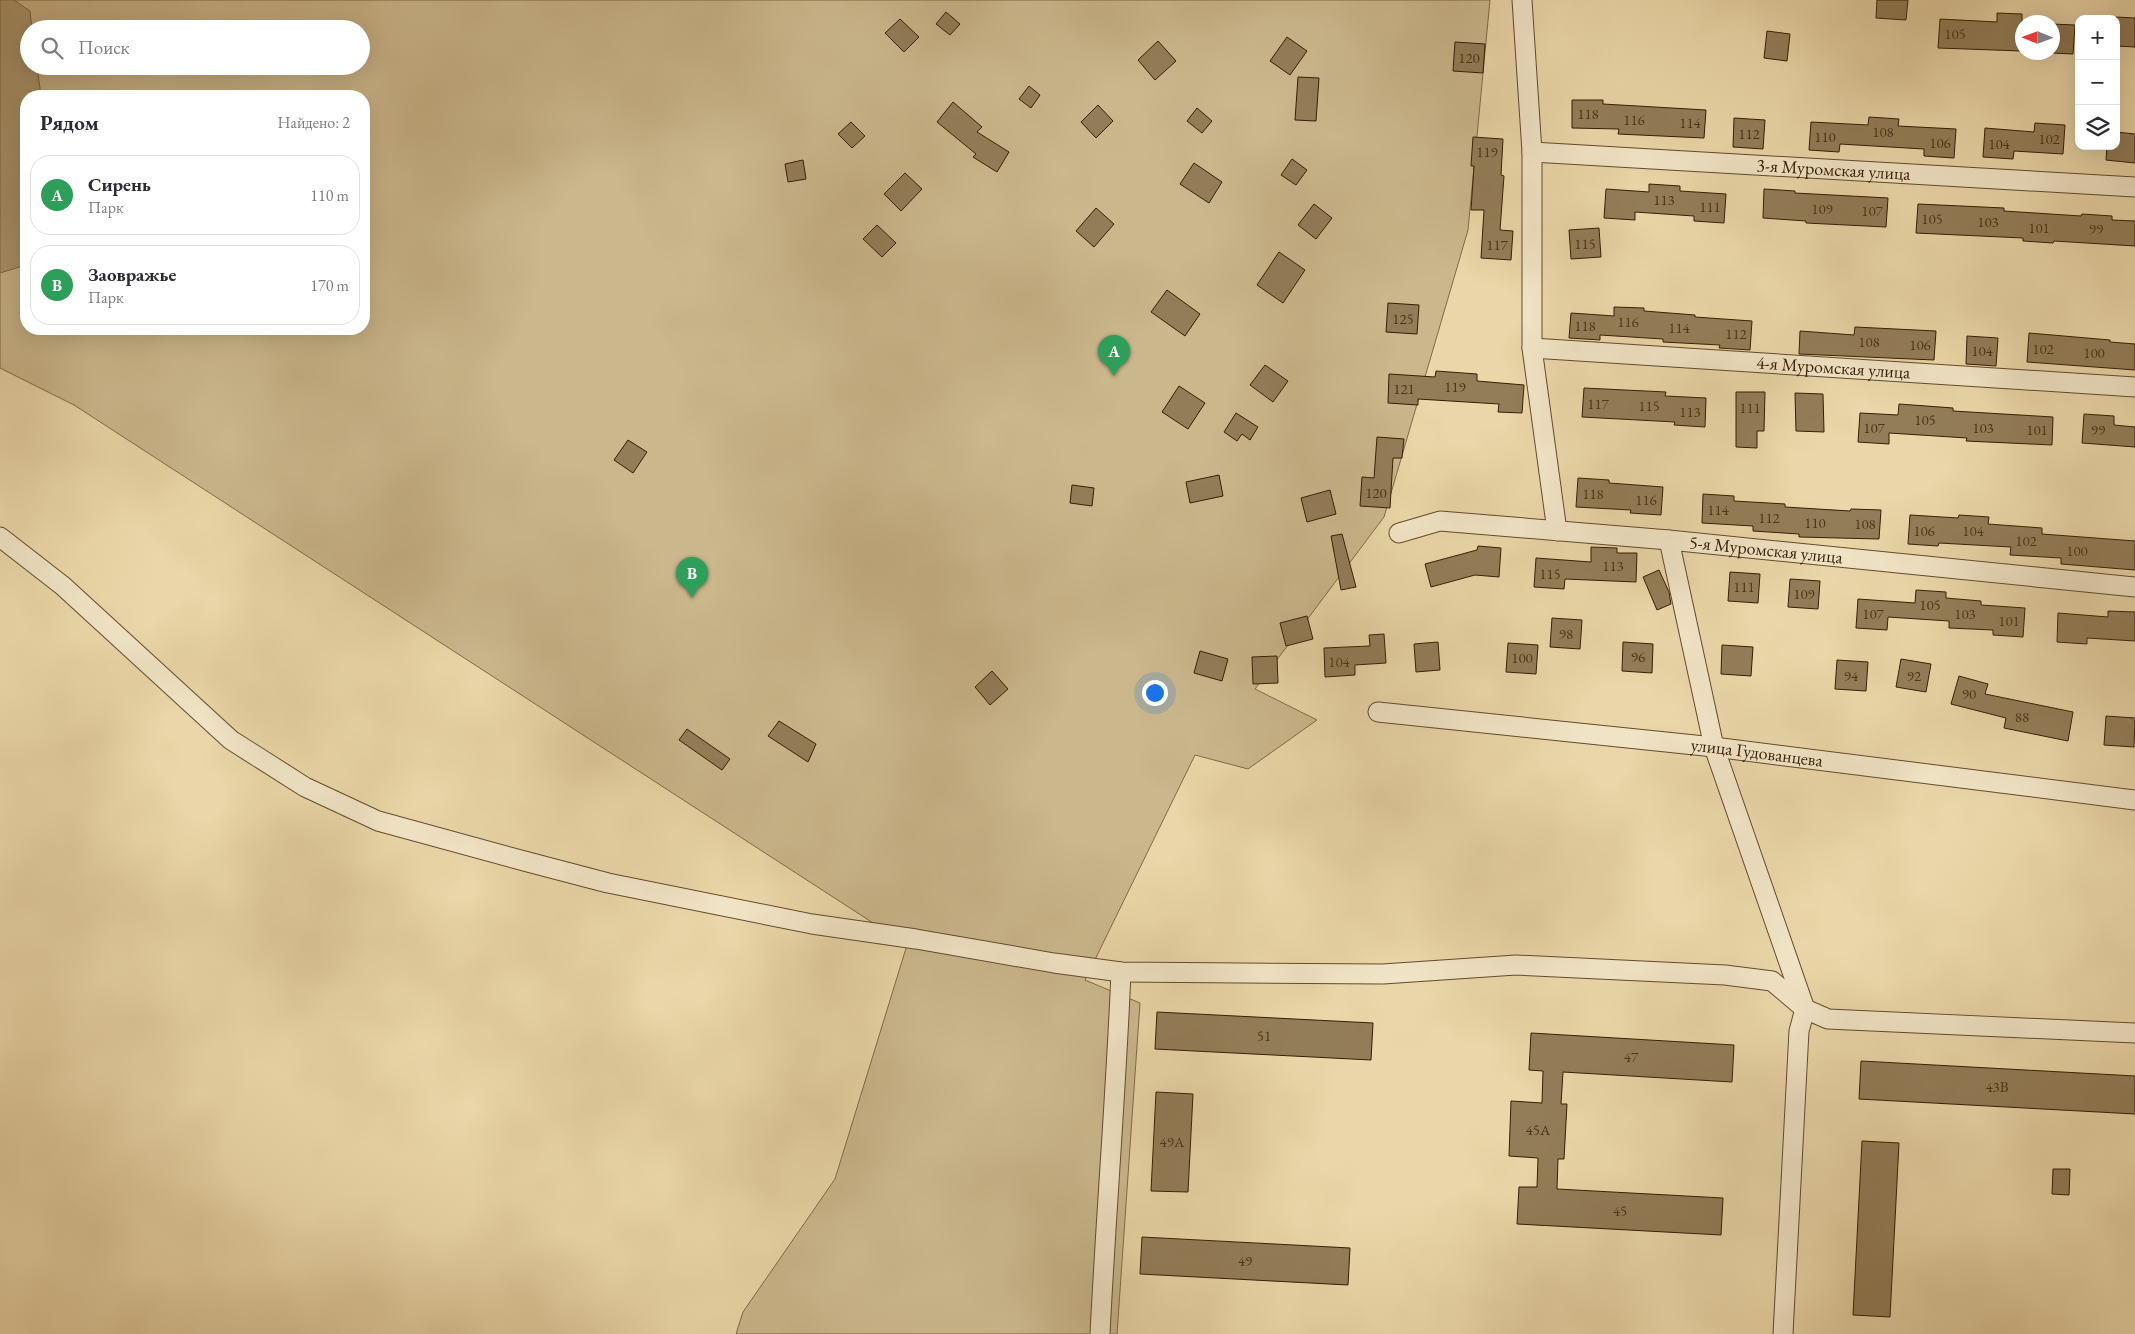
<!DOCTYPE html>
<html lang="ru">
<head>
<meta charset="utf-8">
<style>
  :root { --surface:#fff; --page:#f7f7f7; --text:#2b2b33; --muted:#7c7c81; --line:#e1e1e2; --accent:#111827 }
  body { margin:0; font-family:"EB Garamond",serif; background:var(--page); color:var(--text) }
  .controls { position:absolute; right:15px; top:15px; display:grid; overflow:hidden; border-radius:10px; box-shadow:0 5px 20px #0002 }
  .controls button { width:45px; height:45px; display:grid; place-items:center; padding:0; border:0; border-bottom:1px solid var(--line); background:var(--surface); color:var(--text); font:25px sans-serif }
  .compass { position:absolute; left:2015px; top:15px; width:45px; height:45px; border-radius:50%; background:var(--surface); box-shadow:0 5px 20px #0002; rotate:271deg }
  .you { position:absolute; left:1154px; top:692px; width:18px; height:18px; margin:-12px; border:4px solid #fff; border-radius:50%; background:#1a73e8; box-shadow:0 0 0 8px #1a73e833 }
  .badge { display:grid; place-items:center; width:32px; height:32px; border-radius:50%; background:var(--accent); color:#fff; font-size:16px; font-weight:700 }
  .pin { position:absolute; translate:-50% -41px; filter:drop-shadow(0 1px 2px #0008) }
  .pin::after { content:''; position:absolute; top:26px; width:18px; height:15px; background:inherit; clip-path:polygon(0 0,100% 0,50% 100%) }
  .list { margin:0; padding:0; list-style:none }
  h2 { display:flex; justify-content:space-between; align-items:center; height:65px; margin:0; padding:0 20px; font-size:21px }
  h2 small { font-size:16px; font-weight:400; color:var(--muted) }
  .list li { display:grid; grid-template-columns:32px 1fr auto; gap:15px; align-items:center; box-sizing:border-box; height:80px; margin:0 10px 10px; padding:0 10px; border:1px solid var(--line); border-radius:20px }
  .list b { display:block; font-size:19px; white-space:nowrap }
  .list p { margin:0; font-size:16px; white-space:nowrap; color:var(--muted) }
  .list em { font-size:16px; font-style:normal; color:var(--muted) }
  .icon { flex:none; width:28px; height:28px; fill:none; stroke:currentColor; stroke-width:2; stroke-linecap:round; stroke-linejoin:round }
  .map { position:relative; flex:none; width:2135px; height:1334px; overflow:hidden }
  .search { position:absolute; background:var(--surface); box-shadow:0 5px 20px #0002; left:20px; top:20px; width:350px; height:55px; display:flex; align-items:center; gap:12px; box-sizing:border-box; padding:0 18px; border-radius:28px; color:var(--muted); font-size:19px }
  .panel { position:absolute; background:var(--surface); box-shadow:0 5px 20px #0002; left:20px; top:90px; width:350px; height:245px; border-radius:20px }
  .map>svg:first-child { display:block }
</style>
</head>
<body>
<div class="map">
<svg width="2135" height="1334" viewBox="0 0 2135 1334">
  <rect width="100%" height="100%" fill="#ead6a8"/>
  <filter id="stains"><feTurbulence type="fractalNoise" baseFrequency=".004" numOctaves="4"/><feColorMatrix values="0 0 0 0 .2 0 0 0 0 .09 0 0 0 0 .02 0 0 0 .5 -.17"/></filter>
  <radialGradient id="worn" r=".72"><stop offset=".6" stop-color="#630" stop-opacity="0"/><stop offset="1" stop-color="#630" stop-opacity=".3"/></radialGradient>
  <!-- green -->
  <path fill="#cbb78c" stroke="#806a47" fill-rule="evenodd" d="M0,0H1490L1468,230L1384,517L1255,689L1317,720L1248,769L1195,755L1085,980L1140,1003L1117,1334H736L743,1312L835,1179L907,945L74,405L0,368ZM29,29H361V66H29ZM26,96H364V329H26Z"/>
  <!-- water -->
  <path fill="#ac9770" stroke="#7c6644" d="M0,0H14L30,11L32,29H29V66H37L41,96H26V265L0,273Z"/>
  <!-- building -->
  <g fill="#937d58" stroke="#351d02">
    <path d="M1877,0H1908L1906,20L1876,18Z"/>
    <path d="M946,12L960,24L950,35L936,24Z"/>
    <path d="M1997,13L2022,14V51L1938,48L1940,19L1997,22Z"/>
    <path d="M2116,17L2135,18V47L2116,46Z"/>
    <path d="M900,19L919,37L904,52L885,33Z"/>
    <path d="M2052,24L2075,25L2073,54L2052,53Z"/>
    <path d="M1767,31L1790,34L1787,61L1764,58Z"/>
    <path d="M1287,37L1307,51L1290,75L1270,61Z"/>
    <path d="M1158,41L1176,61L1155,80L1138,60Z"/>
    <path d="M1455,42L1485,44L1483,73L1453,71Z"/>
    <path d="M1298,77L1319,78L1316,121L1295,120Z"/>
    <path d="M1029,86L1040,95L1031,108L1019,99Z"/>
    <path d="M1572,100H1603V104L1706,110L1704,138L1618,134L1619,129L1572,128Z"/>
    <path d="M953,102L982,127L977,132L1009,152L997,172L973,157L976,154L937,122Z"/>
    <path d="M1098,105L1113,121L1096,138L1081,122Z"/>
    <path d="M1197,108L1212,121L1202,133L1187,121Z"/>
    <path d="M1869,117L1899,119L1898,126L1956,129L1954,158L1924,156V149L1840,144L1839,152L1809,150L1811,122L1868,125Z"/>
    <path d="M1734,118L1765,120L1763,149L1733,147Z"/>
    <path d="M851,122L865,136L852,148L838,134Z"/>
    <path d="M2035,123L2065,125L2063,154L2014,151L2013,159L1983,157L1985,128L2034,132Z"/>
    <path d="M2116,132L2135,134V163L2106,160L2107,146H2116Z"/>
    <path d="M1473,137L1503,139L1501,175L1504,176L1500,230L1513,231L1511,260L1481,258L1484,210H1471L1474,166H1471Z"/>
    <path d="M1292,159L1307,170L1296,185L1281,175Z"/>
    <path d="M803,160L806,179L788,182L785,164Z"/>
    <path d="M1194,163L1222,182L1209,203L1180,184Z"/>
    <path d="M905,173L922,189L901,211L884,194Z"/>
    <path d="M1649,184L1680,186V191L1726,194L1724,223L1694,221V216L1635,212V220L1604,218L1606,189L1649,192Z"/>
    <path d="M1764,189L1795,191V193L1888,198L1886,227L1806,223V221L1763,218Z"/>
    <path d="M1314,204L1332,218L1316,239L1298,225Z"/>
    <path d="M1918,204L2004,208V211L2081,216L2082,214L2112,216V220L2135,221V246L2054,241L2053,243L2023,241V238L1916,233Z"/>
    <path d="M1096,208L1114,224L1094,247L1076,231Z"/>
    <path d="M877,225L896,243L882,257L863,239Z"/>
    <path d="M1599,228L1601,257L1571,259L1569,230Z"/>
    <path d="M1279,252L1305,270L1283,303L1257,285Z"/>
    <path d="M1167,290L1200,314L1185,336L1151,312Z"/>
    <path d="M1388,303L1419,305L1417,334L1386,332Z"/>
    <path d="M1614,307L1644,308V311L1695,315V317L1752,321L1750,350L1719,348L1720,345L1663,342V339L1600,335V340L1569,338L1571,313L1614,316Z"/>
    <path d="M1855,327L1936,331L1934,360L1799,354L1800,331L1854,335Z"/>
    <path d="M2029,333L2110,340V342L2135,344V370L2027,362Z"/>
    <path d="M1967,336L1998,338L1996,366L1966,364Z"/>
    <path d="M1265,365L1288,381L1273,402L1250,385Z"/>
    <path d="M1436,371L1477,374V381L1524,385L1522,413L1498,412L1499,404L1418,399V405L1388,403L1389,374L1435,377Z"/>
    <path d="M1179,386L1205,403L1188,429L1162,412Z"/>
    <path d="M1584,388L1666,392L1665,396L1706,398L1705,427L1674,425L1675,422L1582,417Z"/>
    <path d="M1736,392H1765L1764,431H1757V448L1736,447Z"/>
    <path d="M1795,393L1823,394L1824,432L1796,431Z"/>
    <path d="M1899,404L1953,408V411L2053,417L2052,445L1966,441L1967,438L1889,433V444L1858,442L1860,413L1898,415Z"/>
    <path d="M1236,413L1258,427L1250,440L1242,434L1237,441L1224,432Z"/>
    <path d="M2084,414L2114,416V425L2135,427V447L2082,443Z"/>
    <path d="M1377,437L1404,439L1402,458H1393L1390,508L1360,506L1362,477L1374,478Z"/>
    <path d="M628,440L647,452L633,473L614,460Z"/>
    <path d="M1219,475L1223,496L1190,503L1186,482Z"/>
    <path d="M1578,478L1609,480V483L1663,487L1661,515L1630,513L1631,510L1576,507Z"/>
    <path d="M1072,485L1094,488L1092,506L1070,503Z"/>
    <path d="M1330,490L1336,514L1307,522L1301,498Z"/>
    <path d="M1703,494L1734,496V501L1785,504V507L1850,511L1851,509L1881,510L1879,539L1799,537V534L1753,531V526L1702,523Z"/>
    <path d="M1910,515L1958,518L1959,515L1989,517L1988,524L2042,528V534L2135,541V570L2061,564V558L2010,555L2011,547L1939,543L1938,546L1908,544Z"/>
    <path d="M1342,534L1356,587L1341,590L1331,536Z"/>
    <path d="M1478,546L1501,548L1499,577L1475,575L1431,587L1425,564L1477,550Z"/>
    <path d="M1591,547L1617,548V553H1637L1636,582L1565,579L1564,589L1534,587L1536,558L1591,562Z"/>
    <path d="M1659,570L1669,592L1671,604L1657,610L1643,577Z"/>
    <path d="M1730,572L1760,574L1758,603L1728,601Z"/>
    <path d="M1790,579L1820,581L1818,609L1788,607Z"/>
    <path d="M1916,590L1946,592V598L1981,601V605L2025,608L2023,637L1993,635V630L1949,628V621L1888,617L1887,630L1856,628L1858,599L1915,603Z"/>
    <path d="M2108,611L2135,612V641L2087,638V644L2057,642L2058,613L2108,617Z"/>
    <path d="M1307,616L1313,639L1286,646L1280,623Z"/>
    <path d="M1552,618L1582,620L1580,649L1550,647Z"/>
    <path d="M1384,634L1386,663L1355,665V675L1325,677L1324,648L1370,646L1369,635Z"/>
    <path d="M1438,642L1440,670L1416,672L1414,644Z"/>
    <path d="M1623,642L1653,644L1652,673L1622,671Z"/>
    <path d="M1508,643L1538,645L1536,674L1506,672Z"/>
    <path d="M1722,645L1753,647L1751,676L1721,674Z"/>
    <path d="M1200,651L1228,659L1222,681L1194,673Z"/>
    <path d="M1277,656L1278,683L1253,684L1252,657Z"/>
    <path d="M1901,659L1931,664L1926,692L1896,687Z"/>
    <path d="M1837,660L1868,662L1866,691L1835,689Z"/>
    <path d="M992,671L1008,689L990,705L975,687Z"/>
    <path d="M1959,676L1988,684L1985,694L2073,712L2068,741L2004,728L2006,718L1951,704Z"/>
    <path d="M2106,716L2135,718L2134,747L2104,745Z"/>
    <path d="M779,721L816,744L808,762L768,736Z"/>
    <path d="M687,729L730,759L722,770L679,740Z"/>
    <path d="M1157,1012L1373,1023L1371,1060L1155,1049Z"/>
    <path d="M1531,1033L1734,1045L1732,1082L1563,1072L1561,1104H1567L1564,1159H1558L1557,1189L1723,1198L1721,1235L1517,1224L1519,1187H1537L1538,1158L1509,1156L1511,1101L1542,1103L1543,1071L1529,1070Z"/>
    <path d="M1861,1061L2135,1076V1114L1859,1099Z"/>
    <path d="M1156,1092L1193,1094L1188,1192L1151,1191Z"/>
    <path d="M1862,1141L1899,1143L1890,1317L1853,1315Z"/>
    <path d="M2053,1169H2070L2069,1195L2052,1194Z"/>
    <path d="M1142,1237L1350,1248L1348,1285L1140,1274Z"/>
  </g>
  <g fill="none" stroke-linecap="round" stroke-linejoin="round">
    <defs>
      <g id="street">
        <path d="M1522,0L1532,152V348L1557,531"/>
        <path id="s1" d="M1532,152L2135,187"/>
        <path id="s2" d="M1532,348L2135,387"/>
        <path id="s3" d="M1399,533L1440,521L1669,540L2135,587"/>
        <path d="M0,537L63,586L231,740L305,787L378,821L528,862L608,883L812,924L916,939L1054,963L1121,972L1383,974L1516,965L1725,975L1772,981L1805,1009L1828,1019L2135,1033"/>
        <path d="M1669,540L1714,747L1805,1009L1799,1031L1783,1334"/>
        <path id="s4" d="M1378,712L1714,747L2135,800"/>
        <path d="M1100,1334C1106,1213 1116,1093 1121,972"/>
      </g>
    </defs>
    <!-- street casing -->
    <use href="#street" stroke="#624b2c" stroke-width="21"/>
    <!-- street -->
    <use href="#street" stroke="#f1e4c6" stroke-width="19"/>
  </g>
  <g text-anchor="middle" stroke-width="4" stroke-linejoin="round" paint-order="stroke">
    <!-- number labels -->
    <g font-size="15" fill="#4c3518">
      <text x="1955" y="39">105</text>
      <text x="1469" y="63">120</text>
      <text x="1588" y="119">118</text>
      <text x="1634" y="125">116</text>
      <text x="1690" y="128">114</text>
      <text x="1883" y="137">108</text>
      <text x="1749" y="139">112</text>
      <text x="1825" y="142">110</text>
      <text x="2049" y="144">102</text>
      <text x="1940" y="148">106</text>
      <text x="1999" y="149">104</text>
      <text x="1487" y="157">119</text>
      <text x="1664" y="205">113</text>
      <text x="1710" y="212">111</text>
      <text x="1822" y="214">109</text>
      <text x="1872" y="216">107</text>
      <text x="1932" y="224">105</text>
      <text x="1988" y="227">103</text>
      <text x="2039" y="233">101</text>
      <text x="2096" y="234">99</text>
      <text x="1585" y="249">115</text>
      <text x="1497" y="250">117</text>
      <text x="1403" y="324">125</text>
      <text x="1628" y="327">116</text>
      <text x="1585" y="331">118</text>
      <text x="1679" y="333">114</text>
      <text x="1736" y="339">112</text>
      <text x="1869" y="347">108</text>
      <text x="1920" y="350">106</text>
      <text x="2043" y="354">102</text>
      <text x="1982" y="356">104</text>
      <text x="2094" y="358">100</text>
      <text x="1455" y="392">119</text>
      <text x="1404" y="394">121</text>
      <text x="1598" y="409">117</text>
      <text x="1649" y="411">115</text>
      <text x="1750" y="413">111</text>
      <text x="1690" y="417">113</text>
      <text x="1925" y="425">105</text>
      <text x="1874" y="433">107</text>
      <text x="1983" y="433">103</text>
      <text x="2037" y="435">101</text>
      <text x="2098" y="435">99</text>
      <text x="1376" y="498">120</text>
      <text x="1593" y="499">118</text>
      <text x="1646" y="505">116</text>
      <text x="1718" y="515">114</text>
      <text x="1769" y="523">112</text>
      <text x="1815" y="528">110</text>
      <text x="1865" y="529">108</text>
      <text x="1924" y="536">106</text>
      <text x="1973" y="536">104</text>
      <text x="2026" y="546">102</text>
      <text x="2077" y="556">100</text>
      <text x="1613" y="571">113</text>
      <text x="1550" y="579">115</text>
      <text x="1744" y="592">111</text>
      <text x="1804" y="599">109</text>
      <text x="1930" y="610">105</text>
      <text x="1873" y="619">107</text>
      <text x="1965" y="619">103</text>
      <text x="2009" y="626">101</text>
      <text x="1566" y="639">98</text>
      <text x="1638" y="662">96</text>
      <text x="1522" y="663">100</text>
      <text x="1339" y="667">104</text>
      <text x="1851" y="681">94</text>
      <text x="1914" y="681">92</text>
      <text x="1969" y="699">90</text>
      <text x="2022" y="722">88</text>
      <text x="1264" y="1041">51</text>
      <text x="1631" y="1062">47</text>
      <text x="1997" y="1092">43В</text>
      <text x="1538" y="1135">45А</text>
      <text x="1172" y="1147">49А</text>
      <text x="1620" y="1216">45</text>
      <text x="1245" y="1266">49</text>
    </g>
    <!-- street labels -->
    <g font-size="18" fill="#351d02" stroke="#f1e4c6">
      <text dy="6" stroke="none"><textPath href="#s1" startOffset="302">3-я Муромская улица</textPath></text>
      <text dy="6" stroke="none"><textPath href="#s2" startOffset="302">4-я Муромская улица</textPath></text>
      <text dy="6" stroke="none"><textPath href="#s3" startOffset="370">5-я Муромская улица</textPath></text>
      <text dy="6" stroke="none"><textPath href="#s4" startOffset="381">улица Гудованцева</textPath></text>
    </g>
  </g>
  <rect width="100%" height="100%" filter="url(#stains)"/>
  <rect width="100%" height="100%" fill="url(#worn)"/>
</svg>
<div class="controls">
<button>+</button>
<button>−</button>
<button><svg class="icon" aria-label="layers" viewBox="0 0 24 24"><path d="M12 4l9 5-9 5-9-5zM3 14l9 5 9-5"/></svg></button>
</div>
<svg class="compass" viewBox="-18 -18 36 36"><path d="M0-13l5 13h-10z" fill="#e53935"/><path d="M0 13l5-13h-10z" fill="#7c7c81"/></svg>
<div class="you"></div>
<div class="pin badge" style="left:1114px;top:376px;background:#2e9e5b">A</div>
<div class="pin badge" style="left:692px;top:598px;background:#2e9e5b">B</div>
<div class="search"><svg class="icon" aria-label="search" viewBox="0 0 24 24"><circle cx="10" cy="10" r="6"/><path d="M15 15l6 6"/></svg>Поиск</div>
<section class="panel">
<h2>Рядом<small>Найдено: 2</small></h2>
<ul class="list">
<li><span class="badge" style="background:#2e9e5b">A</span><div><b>Сирень</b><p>Парк</p></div><em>110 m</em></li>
<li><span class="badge" style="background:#2e9e5b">B</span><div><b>Заовражье</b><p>Парк</p></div><em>170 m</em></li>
</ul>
</section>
</div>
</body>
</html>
